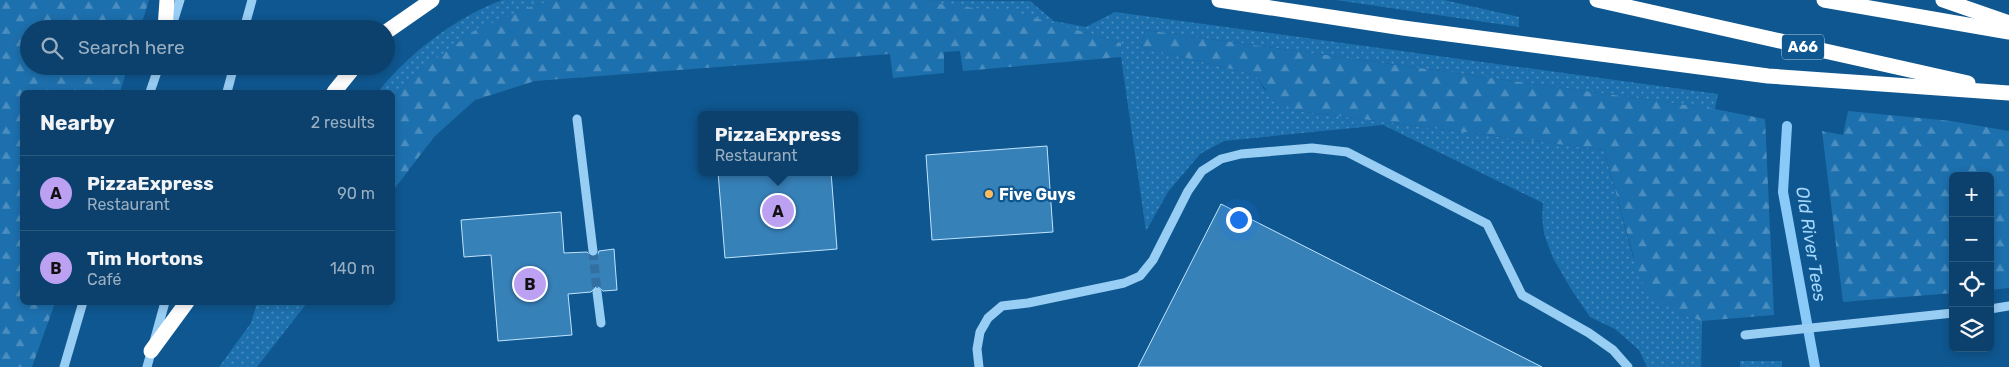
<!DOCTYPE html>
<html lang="en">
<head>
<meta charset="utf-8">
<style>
  :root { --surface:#0b416c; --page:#144872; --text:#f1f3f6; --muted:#9aafc2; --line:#2b5a7f; --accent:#bca0f2 }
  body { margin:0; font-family:Rubik,sans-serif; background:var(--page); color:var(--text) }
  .controls { position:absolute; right:15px; bottom:15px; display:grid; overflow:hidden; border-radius:8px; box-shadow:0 2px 8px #0003 }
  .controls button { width:45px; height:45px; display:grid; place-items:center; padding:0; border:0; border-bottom:1px solid var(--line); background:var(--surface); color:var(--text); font:25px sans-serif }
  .you { position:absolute; left:1238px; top:219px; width:18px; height:18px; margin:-12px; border:4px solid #fff; border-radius:50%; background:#1a73e8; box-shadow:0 0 0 8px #1a73e833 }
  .badge { display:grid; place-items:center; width:32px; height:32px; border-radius:50%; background:var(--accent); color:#111; font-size:16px; font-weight:700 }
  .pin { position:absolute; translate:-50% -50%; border:2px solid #fff; box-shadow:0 1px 5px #0006 }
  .popup { position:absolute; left:698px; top:111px; width:160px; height:65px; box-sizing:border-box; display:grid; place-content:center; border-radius:8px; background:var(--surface); filter:drop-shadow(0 1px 4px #0005); font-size:16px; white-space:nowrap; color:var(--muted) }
  .popup b { font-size:19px; color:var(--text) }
  .popup::after { content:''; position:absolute; left:50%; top:100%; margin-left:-10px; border:10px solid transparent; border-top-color:var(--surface) }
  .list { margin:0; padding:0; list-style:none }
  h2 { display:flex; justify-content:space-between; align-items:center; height:65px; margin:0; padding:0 20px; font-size:21px }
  h2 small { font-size:16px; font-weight:400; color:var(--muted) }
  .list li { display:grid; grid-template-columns:32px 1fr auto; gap:15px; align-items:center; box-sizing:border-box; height:75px; padding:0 20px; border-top:1px solid var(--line) }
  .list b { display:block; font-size:19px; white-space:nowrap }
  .list p { margin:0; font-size:16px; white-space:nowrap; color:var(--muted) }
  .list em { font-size:16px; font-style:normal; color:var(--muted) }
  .icon { flex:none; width:28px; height:28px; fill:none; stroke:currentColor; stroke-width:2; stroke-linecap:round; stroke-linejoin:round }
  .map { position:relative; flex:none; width:2009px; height:367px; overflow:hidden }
  .search { position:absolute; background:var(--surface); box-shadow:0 2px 8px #0003; left:20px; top:20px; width:375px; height:55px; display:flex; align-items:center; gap:12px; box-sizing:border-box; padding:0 18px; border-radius:28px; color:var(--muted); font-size:19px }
  .panel { position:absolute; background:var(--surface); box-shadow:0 2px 8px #0003; left:20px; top:90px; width:375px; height:215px; border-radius:8px }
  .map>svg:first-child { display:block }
</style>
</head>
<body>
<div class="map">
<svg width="2009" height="367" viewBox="0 0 2009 367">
  <defs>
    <pattern id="grass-dots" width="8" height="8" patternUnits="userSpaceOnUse" patternTransform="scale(1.25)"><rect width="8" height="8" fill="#1d70ae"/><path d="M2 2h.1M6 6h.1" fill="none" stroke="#4a8dbe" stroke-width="1.8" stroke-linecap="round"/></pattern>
    <pattern id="forest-firs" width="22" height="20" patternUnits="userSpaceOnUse" patternTransform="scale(1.25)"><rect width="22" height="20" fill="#1d70ae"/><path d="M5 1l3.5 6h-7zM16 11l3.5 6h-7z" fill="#4a8dbe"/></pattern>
  </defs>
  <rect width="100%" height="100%" fill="#0f5790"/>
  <!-- grass -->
  <g fill="url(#grass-dots)">
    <path d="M502,0H562L538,4L411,77L393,99L392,92H378C409,53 455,18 502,0Z"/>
    <path d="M929,0L1030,1L1054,21L1086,27L1115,12L1718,94L1715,109L1145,30L1141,47L1256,75L1264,89L1299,111L1604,150L1633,257L1678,313L1702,321L1701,367H1647L1639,350L1615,329L1590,317L1571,289L1553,258L1544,234L1542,217L1543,203L1383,125L1224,141L1200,154L1168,192L1146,231L1121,57V43L1080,31L945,5Z"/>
    <path d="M1336,0H1444L1519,17V27Z"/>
    <path d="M257,303H307L257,367H219L251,323Z"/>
    <rect x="1740" y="361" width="42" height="6"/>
  </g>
  <!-- forest -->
  <g fill="url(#forest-firs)">
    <path d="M0,0H149L140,29H29V66H128L120,92H22V302L55,303L32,367H0Z"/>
    <path d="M562,0H929L945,5L1015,12L1121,43V57L963,71L960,51L944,52V73L893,78L890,54L535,81L475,100L434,137L395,188L393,187V99L411,77L477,29L538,4Z"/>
    <path d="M1145,30L1715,109L1765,119L1774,315L1702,321L1678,313L1655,299L1640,280L1604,150L1299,111C1274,102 1270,97 1256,75L1141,47Z"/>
    <path d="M1848,111L1951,121L2009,131V288L1990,290V176H1953V293L1843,302L1822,131L1843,135Z"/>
  </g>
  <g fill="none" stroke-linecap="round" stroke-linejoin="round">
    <!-- stream -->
    <path stroke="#89caf8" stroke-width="10" d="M1787,126L1783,192L1815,367"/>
  </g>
  <!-- building -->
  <g fill="#3781b9" stroke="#c0e4fe">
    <path d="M1047,146L1053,232L932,240L926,155Z"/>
    <path d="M718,172H831L837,249L725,258Z"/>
    <path d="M1221,204L1542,367H1138Z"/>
    <path d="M561,212L564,253L587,252L593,257L597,256L599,251L614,249L617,290L603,291L597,286L591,292L568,294L572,335L498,341L491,255L464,257L461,220Z"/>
  </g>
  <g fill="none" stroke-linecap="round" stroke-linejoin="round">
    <!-- minor-tunnel -->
    <path stroke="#3370a1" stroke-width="9" stroke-dasharray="9 4.5" stroke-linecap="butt" d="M593,251L597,292"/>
    <!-- minor -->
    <g stroke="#98cdf4" stroke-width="9">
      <path d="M171,29L180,0"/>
      <path d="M244,29L252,0"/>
      <path d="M150,92L159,66"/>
      <path d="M227,92L234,66"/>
      <path d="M577,119L593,251"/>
      <path d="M597,292L601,323"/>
      <path d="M1990,309L2009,306"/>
      <path d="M1745,335L1953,313"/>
      <path d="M64,367L83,302"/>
      <path d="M147,367L165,302"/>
      <path d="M979,367L977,349L980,332L988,318L1002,306L1028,303L1124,283L1140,276L1153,260L1188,191L1202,171L1221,159L1241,154L1312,148L1347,152L1487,224L1522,295L1589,333L1613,350L1628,367"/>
    </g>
    <!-- highway -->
    <g stroke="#fff" stroke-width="15">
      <path d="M1219,0L1403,28L1768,76L2009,93"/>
      <path d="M1597,0L1968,83"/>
      <path d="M1824,0L2009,32"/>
      <path d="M1943,0L2009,23"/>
      <path d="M165,29L167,0"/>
      <path d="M386,32L432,0"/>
      <path d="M334,92L355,66"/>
      <path d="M151,351L187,302"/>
    </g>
  </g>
  <!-- markers -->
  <circle fill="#ffbb5b" stroke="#0f5790" stroke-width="2" cx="989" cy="194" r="5"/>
  <g text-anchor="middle" stroke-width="4.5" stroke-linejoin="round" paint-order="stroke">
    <!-- shield labels -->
    <rect fill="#0f5790" stroke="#b7cdde" stroke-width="1" x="1782" y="34.5" width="42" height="25" rx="4"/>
    <g font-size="15" font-weight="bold" fill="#fff">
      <text x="1803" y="52">A66</text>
    </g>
    <!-- poi labels -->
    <g font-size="16" font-weight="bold" fill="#fff" stroke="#0f5790" text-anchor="start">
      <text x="999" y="200">Five Guys</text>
    </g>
    <!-- water labels -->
    <g font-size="18" font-style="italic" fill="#a4d6fb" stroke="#0f5790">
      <text transform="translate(1811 244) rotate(81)" y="6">Old River Tees</text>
    </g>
  </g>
</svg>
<div class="controls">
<button>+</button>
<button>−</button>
<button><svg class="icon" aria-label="locate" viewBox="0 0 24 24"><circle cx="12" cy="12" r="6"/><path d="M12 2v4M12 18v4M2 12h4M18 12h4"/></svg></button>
<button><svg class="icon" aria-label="layers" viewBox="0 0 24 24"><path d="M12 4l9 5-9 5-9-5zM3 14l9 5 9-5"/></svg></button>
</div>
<div class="you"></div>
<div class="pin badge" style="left:778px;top:211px">A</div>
<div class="popup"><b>PizzaExpress</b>Restaurant</div>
<div class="pin badge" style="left:530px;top:284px">B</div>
<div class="search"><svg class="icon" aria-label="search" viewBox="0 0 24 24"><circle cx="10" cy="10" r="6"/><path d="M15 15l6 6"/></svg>Search here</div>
<section class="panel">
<h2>Nearby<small>2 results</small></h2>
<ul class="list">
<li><span class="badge">A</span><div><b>PizzaExpress</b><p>Restaurant</p></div><em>90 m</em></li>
<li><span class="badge">B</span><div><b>Tim Hortons</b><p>Café</p></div><em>140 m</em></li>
</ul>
</section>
</div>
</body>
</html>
